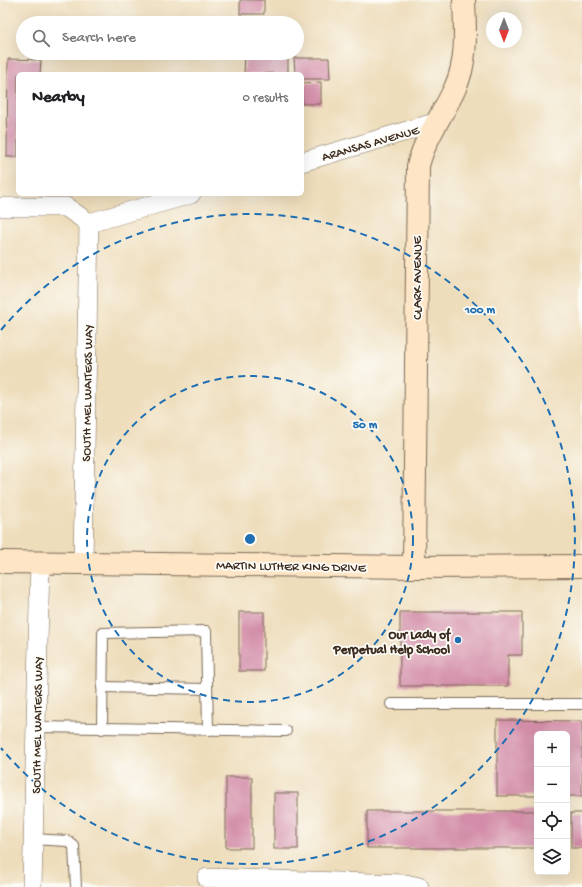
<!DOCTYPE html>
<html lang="en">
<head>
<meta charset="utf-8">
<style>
  :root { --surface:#fff; --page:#f2f2f2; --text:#202124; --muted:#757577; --line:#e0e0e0 }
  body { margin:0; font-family:"Gochi Hand",sans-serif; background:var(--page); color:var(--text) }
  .controls { position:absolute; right:12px; bottom:12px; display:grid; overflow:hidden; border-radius:6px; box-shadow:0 4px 16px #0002 }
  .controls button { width:36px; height:36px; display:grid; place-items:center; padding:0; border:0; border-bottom:1px solid var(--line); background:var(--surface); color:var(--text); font:20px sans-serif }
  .compass { position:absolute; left:486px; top:12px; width:36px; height:36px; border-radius:50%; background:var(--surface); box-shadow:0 4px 16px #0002; rotate:180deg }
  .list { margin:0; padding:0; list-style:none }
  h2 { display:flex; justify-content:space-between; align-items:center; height:52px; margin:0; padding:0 16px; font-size:17px }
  h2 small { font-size:13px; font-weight:400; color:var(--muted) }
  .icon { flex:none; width:22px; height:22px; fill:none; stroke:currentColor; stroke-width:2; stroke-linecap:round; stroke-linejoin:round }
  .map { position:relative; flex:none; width:582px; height:887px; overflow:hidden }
  .search { position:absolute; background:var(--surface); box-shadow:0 4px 16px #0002; left:16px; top:16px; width:288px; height:44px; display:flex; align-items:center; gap:10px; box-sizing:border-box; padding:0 14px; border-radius:22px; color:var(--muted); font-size:15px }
  .panel { position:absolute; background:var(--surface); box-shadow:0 4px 16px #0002; left:16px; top:72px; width:288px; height:124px; border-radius:6px }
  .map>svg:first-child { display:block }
</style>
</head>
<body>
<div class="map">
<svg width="582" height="887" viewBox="0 0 582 887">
  <rect width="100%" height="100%" fill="#fdfcf7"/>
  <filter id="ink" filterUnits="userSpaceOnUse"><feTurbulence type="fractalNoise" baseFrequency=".025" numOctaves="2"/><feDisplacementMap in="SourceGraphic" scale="8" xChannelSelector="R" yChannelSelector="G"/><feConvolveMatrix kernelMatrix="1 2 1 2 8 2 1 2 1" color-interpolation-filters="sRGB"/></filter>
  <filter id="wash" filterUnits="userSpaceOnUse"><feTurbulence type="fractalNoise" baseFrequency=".012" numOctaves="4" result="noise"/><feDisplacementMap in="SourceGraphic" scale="16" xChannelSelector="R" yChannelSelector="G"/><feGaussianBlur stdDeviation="0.9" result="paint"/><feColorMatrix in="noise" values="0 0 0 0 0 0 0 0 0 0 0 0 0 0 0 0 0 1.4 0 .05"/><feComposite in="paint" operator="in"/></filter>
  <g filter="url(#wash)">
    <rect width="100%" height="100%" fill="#edb"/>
    <g id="blocks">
      <!-- building -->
      <g fill="#d38da8">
        <rect x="240" y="0" width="24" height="14"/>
        <path d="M245,53H288V73L244,74Z"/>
        <path d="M294,58H329L330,79H302V74H295Z"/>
        <path d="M8,59L41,60L40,74H18V157H7Z"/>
        <path d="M321,82V104H302V83Z"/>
        <rect x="239" y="612" width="25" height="59"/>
        <path d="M400,612H522V655H508V686H400Z"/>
        <path d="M497,720L582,721V796H567V734H537V796H497Z"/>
        <rect x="226" y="777" width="26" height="71"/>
        <rect x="274" y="793" width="24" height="56"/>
        <rect x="367" y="811" width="170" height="37"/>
        <rect x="571" y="813" width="11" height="35"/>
      </g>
    </g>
  </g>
  <g filter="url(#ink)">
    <use href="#blocks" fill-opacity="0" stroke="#7a6955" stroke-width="1"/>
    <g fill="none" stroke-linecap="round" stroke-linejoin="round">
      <defs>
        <g id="lane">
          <path d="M102,687L207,689"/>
          <path d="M391,704H582"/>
          <path d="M36,727L286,731"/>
          <path d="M102,729L103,633L206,631L208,730"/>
          <path d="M33,839L67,841L74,846L76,887"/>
        </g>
        <g id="street">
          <path d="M302,162L437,122"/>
          <path d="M0,207H66L89,223"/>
          <path d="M89,223L191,194"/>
          <path d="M83,563L89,223"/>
          <path d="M207,878L406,884L419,887"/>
          <path d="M32,887L40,563"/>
        </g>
        <g id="secondary">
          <path d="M0,562L414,567L582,566"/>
          <path d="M414,567L418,166C425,137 443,115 455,88C468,61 465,29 464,0"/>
        </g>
      </defs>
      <!-- lane casing -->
      <use href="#lane" stroke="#7a6955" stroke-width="12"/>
      <!-- street casing -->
      <use href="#street" stroke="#7a6955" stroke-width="20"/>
      <!-- secondary casing -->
      <use href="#secondary" stroke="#7a6955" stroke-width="24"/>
      <!-- lane -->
      <use href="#lane" stroke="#fff" stroke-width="10"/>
      <!-- street -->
      <use href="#street" stroke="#fff" stroke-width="19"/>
      <!-- secondary -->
      <use href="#secondary" stroke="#fde5c5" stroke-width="22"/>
    </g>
  </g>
  <!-- distance rings -->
  <g fill="none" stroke="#1f6fb2" stroke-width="2" stroke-dasharray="7 5">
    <circle cx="250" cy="539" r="163"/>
    <path d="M1 330A325 325 0 1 1 1 748"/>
  </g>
  <!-- markers -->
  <circle fill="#1f6fb2" stroke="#fdfcf7" stroke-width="1.5" cx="458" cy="640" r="4"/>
  <g text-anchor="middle" stroke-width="3.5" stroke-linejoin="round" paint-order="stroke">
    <!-- street labels -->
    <g font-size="13" fill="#3b2a1e" stroke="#fdfcf7">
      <text transform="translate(370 142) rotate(-16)" y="5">ARANSAS AVENUE</text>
      <text transform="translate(416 278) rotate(-90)" y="5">CLARK AVENUE</text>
      <text transform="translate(86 393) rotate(-89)" y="5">SOUTH MEL WAITERS WAY</text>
      <text transform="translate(291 565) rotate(1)" y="5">MARTIN LUTHER KING DRIVE</text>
      <text transform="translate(36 725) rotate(-89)" y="5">SOUTH MEL WAITERS WAY</text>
    </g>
    <!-- poi labels -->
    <g font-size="13" font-weight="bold" fill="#3b2a1e" stroke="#fdfcf7" text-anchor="end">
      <text x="450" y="638">Our Lady of<tspan x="450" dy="15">Perpetual Help School</tspan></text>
    </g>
  </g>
  <circle cx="250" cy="539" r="6" fill="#1f6fb2" stroke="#fdfcf7" stroke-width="2"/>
  <g font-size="12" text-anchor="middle" font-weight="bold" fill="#1f6fb2" stroke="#fdfcf7" stroke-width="3.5" stroke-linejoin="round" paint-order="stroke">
    <text x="480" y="313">100 m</text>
    <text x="365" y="428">50 m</text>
  </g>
</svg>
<div class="controls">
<button>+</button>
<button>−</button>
<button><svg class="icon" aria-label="locate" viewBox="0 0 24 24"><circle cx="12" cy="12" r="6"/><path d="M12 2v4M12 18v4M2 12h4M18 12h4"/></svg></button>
<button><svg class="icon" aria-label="layers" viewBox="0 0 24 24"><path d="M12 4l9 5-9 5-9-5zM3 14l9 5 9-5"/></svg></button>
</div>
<svg class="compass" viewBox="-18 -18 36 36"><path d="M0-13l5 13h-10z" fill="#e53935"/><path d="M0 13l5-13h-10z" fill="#757577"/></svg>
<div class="search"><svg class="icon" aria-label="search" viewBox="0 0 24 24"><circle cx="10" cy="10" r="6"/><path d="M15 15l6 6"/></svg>Search here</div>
<section class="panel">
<h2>Nearby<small>0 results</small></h2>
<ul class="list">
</ul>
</section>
</div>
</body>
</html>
